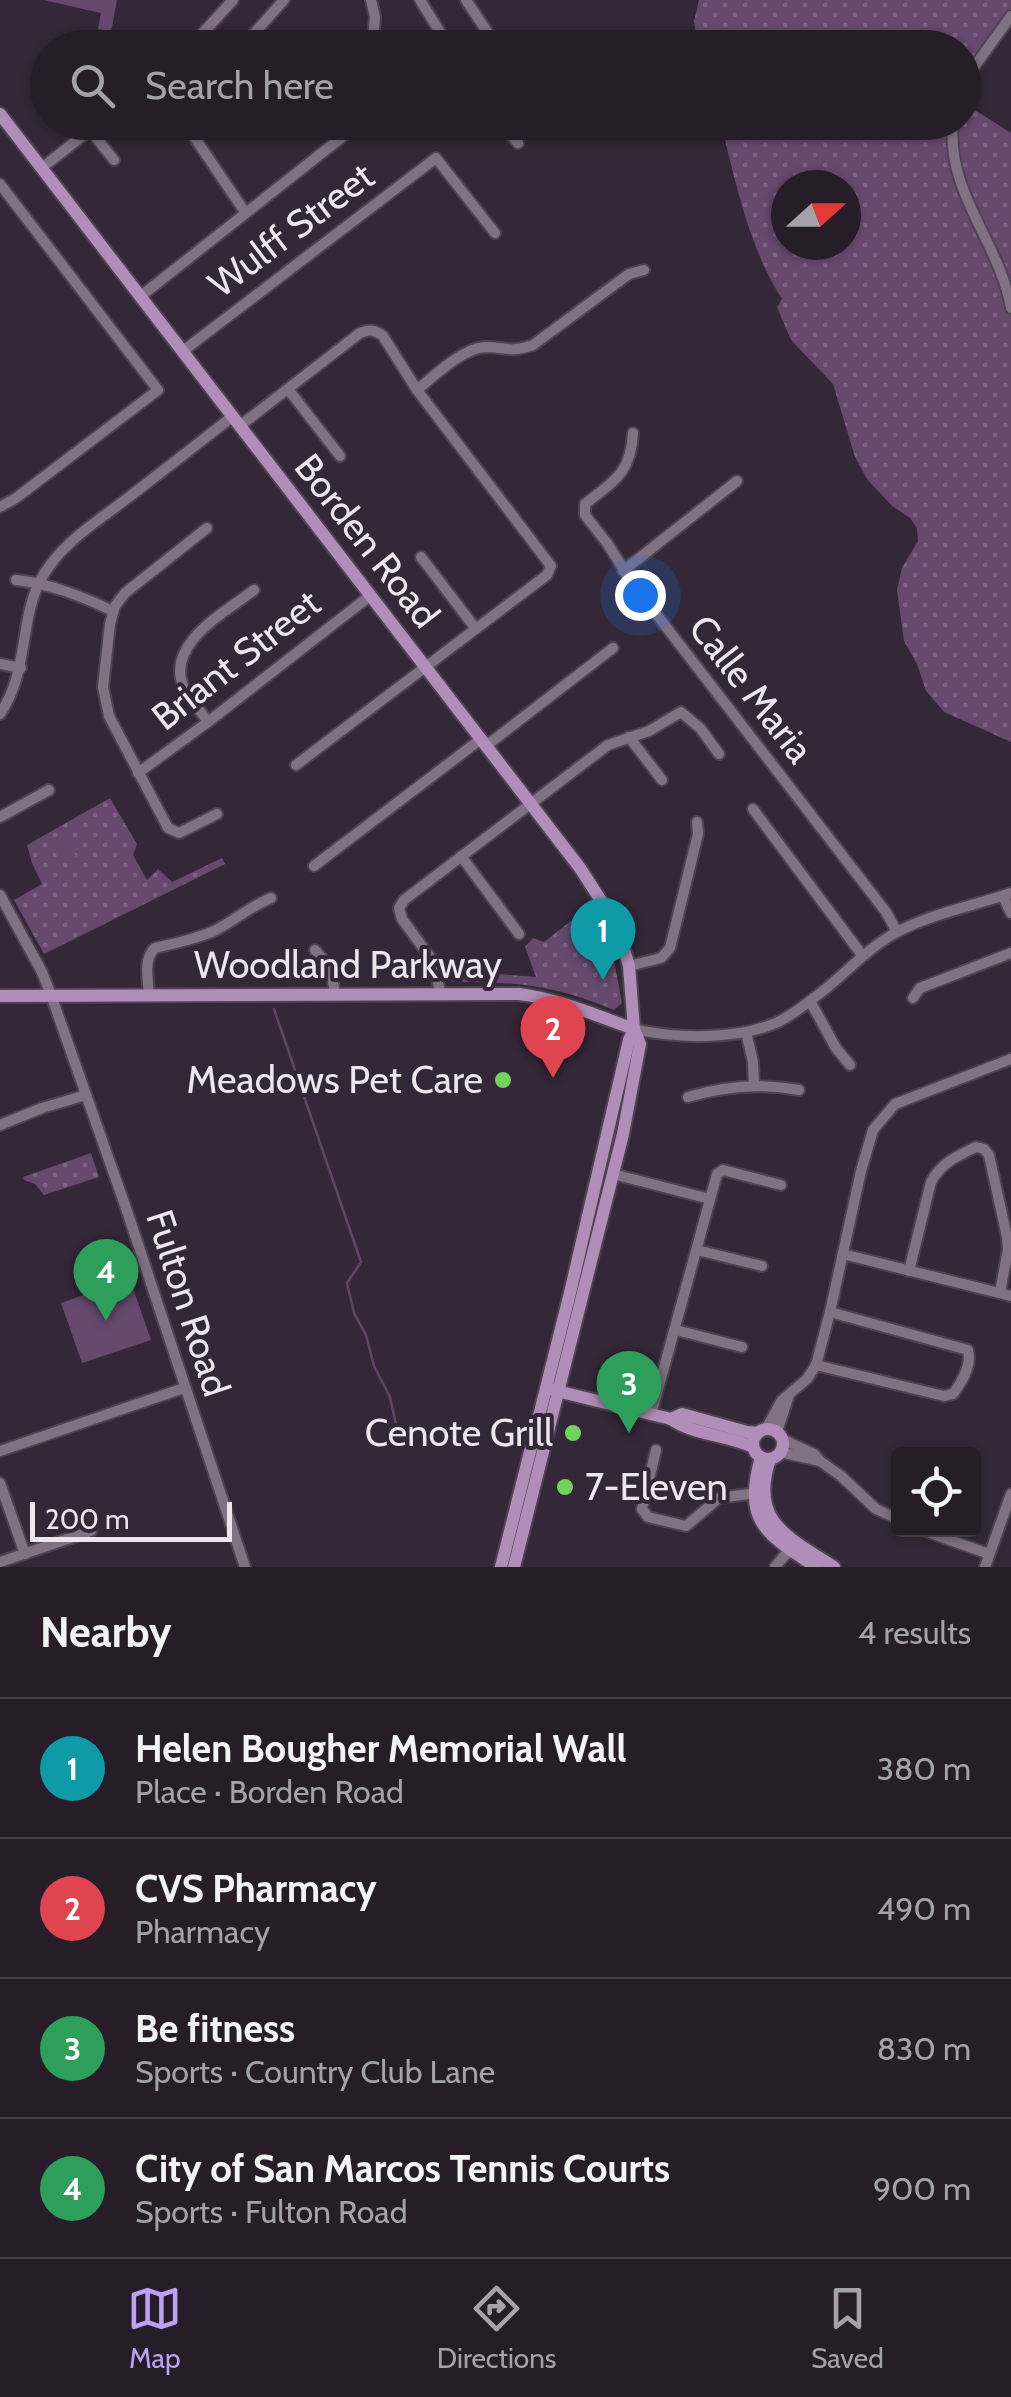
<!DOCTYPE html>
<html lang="en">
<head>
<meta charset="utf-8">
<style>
  :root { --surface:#271d29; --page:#2f2631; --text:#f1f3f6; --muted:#a4a2a8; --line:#433b46; --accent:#bca0f2 }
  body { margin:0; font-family:Cabin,sans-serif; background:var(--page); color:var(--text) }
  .controls { position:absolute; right:30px; bottom:30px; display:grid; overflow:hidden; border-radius:10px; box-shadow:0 2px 8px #0004 }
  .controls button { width:90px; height:90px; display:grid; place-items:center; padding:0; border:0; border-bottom:2px solid var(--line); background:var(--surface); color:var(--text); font:50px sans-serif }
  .compass { position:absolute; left:771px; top:170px; width:90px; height:90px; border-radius:50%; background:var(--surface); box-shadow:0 2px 8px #0004; rotate:69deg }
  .scale { position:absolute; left:30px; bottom:25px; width:202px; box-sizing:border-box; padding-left:10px; border:5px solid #eee5ef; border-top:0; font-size:28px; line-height:35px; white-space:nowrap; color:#eee5ef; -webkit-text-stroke:8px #342737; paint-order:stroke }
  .you { position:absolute; left:640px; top:595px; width:35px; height:35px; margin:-25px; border:8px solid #fff; border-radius:50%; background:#1a73e8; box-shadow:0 0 0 15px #1a73e833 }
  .badge { display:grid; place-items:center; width:65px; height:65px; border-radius:50%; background:var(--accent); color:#fff; font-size:32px; font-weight:700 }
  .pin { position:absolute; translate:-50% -82px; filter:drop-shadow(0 2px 5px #0008) }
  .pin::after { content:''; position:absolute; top:52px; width:35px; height:30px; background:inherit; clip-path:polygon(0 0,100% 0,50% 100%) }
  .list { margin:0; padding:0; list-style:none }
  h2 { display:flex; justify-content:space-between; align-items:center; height:130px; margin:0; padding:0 40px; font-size:42px }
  h2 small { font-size:32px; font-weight:400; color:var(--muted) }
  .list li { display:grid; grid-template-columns:65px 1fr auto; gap:30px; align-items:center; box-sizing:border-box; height:140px; padding:0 40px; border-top:2px solid var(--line) }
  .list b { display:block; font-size:38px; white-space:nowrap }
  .list p { margin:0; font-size:32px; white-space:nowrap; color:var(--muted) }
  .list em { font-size:32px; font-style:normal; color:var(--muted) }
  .icon { flex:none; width:55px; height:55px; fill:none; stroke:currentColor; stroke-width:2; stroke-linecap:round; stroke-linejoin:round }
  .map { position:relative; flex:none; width:1011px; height:1567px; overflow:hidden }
  .search { position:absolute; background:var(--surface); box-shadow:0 2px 8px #0004; left:30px; right:30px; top:30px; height:110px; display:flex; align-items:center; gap:25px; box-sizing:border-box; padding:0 35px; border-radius:55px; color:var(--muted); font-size:38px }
  .sheet { height:690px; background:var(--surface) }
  nav { display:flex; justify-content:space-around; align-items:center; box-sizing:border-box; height:140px; border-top:2px solid var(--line); background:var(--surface); font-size:28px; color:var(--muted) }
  nav a { display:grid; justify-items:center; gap:5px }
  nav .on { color:var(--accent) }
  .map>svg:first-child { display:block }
</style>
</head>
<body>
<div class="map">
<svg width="1011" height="1567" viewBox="0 0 1011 1567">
  <defs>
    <pattern id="green-dots" width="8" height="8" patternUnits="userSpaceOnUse" patternTransform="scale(2.5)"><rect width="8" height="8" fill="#66496d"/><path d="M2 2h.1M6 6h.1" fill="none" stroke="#7c6382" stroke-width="1.8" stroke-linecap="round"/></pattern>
  </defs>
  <rect width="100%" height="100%" fill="#342737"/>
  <!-- green -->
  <g fill="url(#green-dots)" fill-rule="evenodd">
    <path d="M699,0H1011V16L964,88V48L698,47L694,21Z"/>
    <path d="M964,103L1011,133V742L944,712L926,691L917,664L904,641L897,590L902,568L918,541L917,528L910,518L892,506L867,479L855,457L833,384L791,340L777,307L782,299C749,248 735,181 721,123L964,122ZM786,185H846V245H786Z"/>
    <path d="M110,798L137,844L133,855L147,880L158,869L172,882L222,858L225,864L44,954L14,900L42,884L32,863L27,845Z"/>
    <path d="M591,905L609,951L613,955L622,1003L614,1010C556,986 515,981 453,982L446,976L498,974L536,977L525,947L533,938L544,942Z"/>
    <path d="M91,1153L99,1177L44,1195L35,1184L24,1180L23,1177Z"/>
  </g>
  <!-- pitch -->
  <g fill="#66496d">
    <path d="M43,0H117L111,32L98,29L101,13Z"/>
    <path d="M68,838L76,857L60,864L52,844Z"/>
    <path d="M124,1262L151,1340L82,1363L61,1303L95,1291L90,1273Z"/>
  </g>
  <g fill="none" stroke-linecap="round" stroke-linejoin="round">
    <!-- stream -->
    <path stroke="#614566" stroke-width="2.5" d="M274,1009L361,1262L347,1283L354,1313L366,1335L374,1366L390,1397L397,1429L407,1432L412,1438"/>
    <defs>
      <g id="minor">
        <path d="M371,0L375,17L372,48"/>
        <path d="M420,0L450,48"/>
        <path d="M466,0L498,48"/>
        <path d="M189,48L233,0"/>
        <path d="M241,48L284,0"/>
        <path d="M964,88L974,67L1011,16"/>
        <path d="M184,122L245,212"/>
        <path d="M458,122L467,127L484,122"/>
        <path d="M500,122L518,143"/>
        <path d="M953,122C946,193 999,241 1011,308"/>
        <path d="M160,126L164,122"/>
        <path d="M90,130L114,160"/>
        <path d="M283,132L297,133L321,124L328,125L339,139"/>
        <path d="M43,167L100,122"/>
        <path d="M0,184L158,390L16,498L0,507"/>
        <path d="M141,296L361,122"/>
        <path d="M183,351L436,158L495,233"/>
        <path d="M288,389L340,456"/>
        <path d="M417,390C434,376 463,348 485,347C506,347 510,353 533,345L629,274L644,270"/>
        <path d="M241,425L360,333C370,329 375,330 383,336L417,390L551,566L547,575L296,765"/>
        <path d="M633,433C631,473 614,481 585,504V515L607,543L633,584L886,912L897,932"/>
        <path d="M207,528L125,593L115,606L110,624L103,687L109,716L168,828L179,833L217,814"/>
        <path d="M421,557L476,629"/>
        <path d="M623,571L737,481"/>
        <path d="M16,580C51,584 81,596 113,611"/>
        <path d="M0,664L21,668"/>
        <path d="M0,714C29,671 19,623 40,581C59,544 97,522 129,497C164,470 199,443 233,416"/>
        <path d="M208,722C201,711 191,701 185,690C162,645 226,612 254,590"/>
        <path d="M629,737L662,780"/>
        <path d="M486,746L613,648"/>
        <path d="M138,773L208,722L371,595"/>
        <path d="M753,809L862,955"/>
        <path d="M0,817L49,790"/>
        <path d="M461,856L519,934"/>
        <path d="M314,866L481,739"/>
        <path d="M0,895L42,972L51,995L127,1211L245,1567"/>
        <path d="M1003,896L1011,913"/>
        <path d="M315,950L331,969L335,994"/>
        <path d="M629,966L661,958L670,948L698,834L697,822"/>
        <path d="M440,994L435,964L402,919L399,908L404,900L608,745L649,731L681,712L701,729L719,754"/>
        <path d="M149,995C148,980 143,959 155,948C176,943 197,939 216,930C235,920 251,906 271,898"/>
        <path d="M913,998L920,988L1011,953"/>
        <path d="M810,1001L836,1048L850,1065"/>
        <path d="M634,1029C677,1039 738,1040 778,1022C794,1014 809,1002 823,991C847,972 867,949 895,933C930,914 973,906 1011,893"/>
        <path d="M746,1032L753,1062L754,1086"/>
        <path d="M688,1097C724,1086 762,1083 799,1090"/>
        <path d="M0,1125L42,1108L86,1095"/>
        <path d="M613,1174L710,1199"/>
        <path d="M697,1250L762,1266"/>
        <path d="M843,1254L1011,1296"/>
        <path d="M909,1271L931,1182C941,1163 957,1156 976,1147L984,1149L989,1155L1007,1237L1008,1249L1000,1293"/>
        <path d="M676,1330L742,1347"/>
        <path d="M816,1365L944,1396L953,1394C962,1382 972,1364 968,1350L830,1312"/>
        <path d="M651,1415L717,1174L723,1170L781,1185"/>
        <path d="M766,1429L782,1400L807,1379L816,1365L830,1312L861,1171L873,1130L895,1104L1011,1059"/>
        <path d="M777,1432L789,1395"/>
        <path d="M782,1439L814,1454L820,1461L841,1476L876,1509L898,1519"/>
        <path d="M656,1450L642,1509L648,1517L686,1526L719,1498L749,1494L753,1495"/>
        <path d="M0,1451L184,1388"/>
        <path d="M780,1452L820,1461"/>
        <path d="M0,1483L25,1554"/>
        <path d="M922,1530L989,1554"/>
        <path d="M0,1562L91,1531"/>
        <path d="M775,1567L784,1556L792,1551"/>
        <path d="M985,1567L1011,1494"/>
      </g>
      <g id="major">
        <path d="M0,114L580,868L607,910L623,946L629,966L634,1029L640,1044L623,1134L514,1567"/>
        <path d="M0,996L519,994C559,999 597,1016 634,1029"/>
        <path d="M553,1390L671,1419C694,1435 727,1435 753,1447"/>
        <path d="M671,1419L682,1414L747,1432L758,1433"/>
        <circle cx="768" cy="1444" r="15"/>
        <path d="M761,1457C743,1522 765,1533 816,1567"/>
        <path d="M770,1459C749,1522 788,1537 834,1567"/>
        <path d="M501,1567L570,1293L629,1040L634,1029"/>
      </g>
    </defs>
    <!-- minor casing -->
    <use href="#minor" stroke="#4e4350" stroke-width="14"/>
    <!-- major casing -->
    <use href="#major" stroke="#4e4350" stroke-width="16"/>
    <!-- minor -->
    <use href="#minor" stroke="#807183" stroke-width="10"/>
    <!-- major -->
    <use href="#major" stroke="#b18db9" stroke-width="12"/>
  </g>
  <!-- markers -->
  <g fill="#72d25e" stroke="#342737" stroke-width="4">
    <circle cx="503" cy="1080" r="10"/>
    <circle cx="573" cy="1433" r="10"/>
    <circle cx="565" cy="1487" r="10"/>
  </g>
  <g text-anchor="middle" stroke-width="8" stroke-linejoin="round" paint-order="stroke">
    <!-- street labels -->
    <g font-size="38" fill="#eee5ef" stroke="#342737">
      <text transform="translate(291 230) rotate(-37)" y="13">Wulff Street</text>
      <text transform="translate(367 541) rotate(52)" y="13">Borden Road</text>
      <text transform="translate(236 660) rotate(-38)" y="13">Briant Street</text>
      <text transform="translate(751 689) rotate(52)" y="13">Calle Maria</text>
      <text x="348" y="978">Woodland Parkway</text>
      <text transform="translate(188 1303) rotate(72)" y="13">Fulton Road</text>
    </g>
    <!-- poi labels -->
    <g font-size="38" fill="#eee5ef" stroke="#342737" text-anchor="end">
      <text x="483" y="1093">Meadows Pet Care</text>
      <text x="553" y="1446">Cenote Grill</text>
      <text x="585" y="1500" text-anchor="start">7-Eleven</text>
    </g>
  </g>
</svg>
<div class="controls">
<button><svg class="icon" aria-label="locate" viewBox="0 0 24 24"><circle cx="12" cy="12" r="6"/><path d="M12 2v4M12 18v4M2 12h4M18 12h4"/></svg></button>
</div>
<svg class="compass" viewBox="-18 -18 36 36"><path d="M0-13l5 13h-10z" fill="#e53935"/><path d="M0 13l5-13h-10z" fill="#a4a2a8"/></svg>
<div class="scale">200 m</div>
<div class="you"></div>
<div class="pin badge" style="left:603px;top:980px;background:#0f9aa8">1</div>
<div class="pin badge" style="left:553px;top:1078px;background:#e0444e">2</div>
<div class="pin badge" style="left:629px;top:1433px;background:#2e9e5b">3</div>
<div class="pin badge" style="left:106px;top:1321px;background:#2e9e5b">4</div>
<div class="search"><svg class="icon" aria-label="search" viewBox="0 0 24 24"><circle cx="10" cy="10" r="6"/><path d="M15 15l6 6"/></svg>Search here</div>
</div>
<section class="sheet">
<h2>Nearby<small>4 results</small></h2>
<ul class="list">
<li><span class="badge" style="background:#0f9aa8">1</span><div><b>Helen Bougher Memorial Wall</b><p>Place · Borden Road</p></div><em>380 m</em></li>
<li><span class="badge" style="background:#e0444e">2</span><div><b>CVS Pharmacy</b><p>Pharmacy</p></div><em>490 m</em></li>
<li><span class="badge" style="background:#2e9e5b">3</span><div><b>Be fitness</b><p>Sports · Country Club Lane</p></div><em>830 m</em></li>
<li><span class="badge" style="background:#2e9e5b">4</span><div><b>City of San Marcos Tennis Courts</b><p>Sports · Fulton Road</p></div><em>900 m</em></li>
</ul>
</section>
<nav>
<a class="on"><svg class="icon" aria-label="map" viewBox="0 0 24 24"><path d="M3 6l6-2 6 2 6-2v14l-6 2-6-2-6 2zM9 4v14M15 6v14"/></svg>Map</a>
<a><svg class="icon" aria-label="directions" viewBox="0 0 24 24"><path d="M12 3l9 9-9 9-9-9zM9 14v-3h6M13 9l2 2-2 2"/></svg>Directions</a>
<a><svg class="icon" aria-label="saved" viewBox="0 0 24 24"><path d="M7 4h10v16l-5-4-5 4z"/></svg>Saved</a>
</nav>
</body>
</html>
